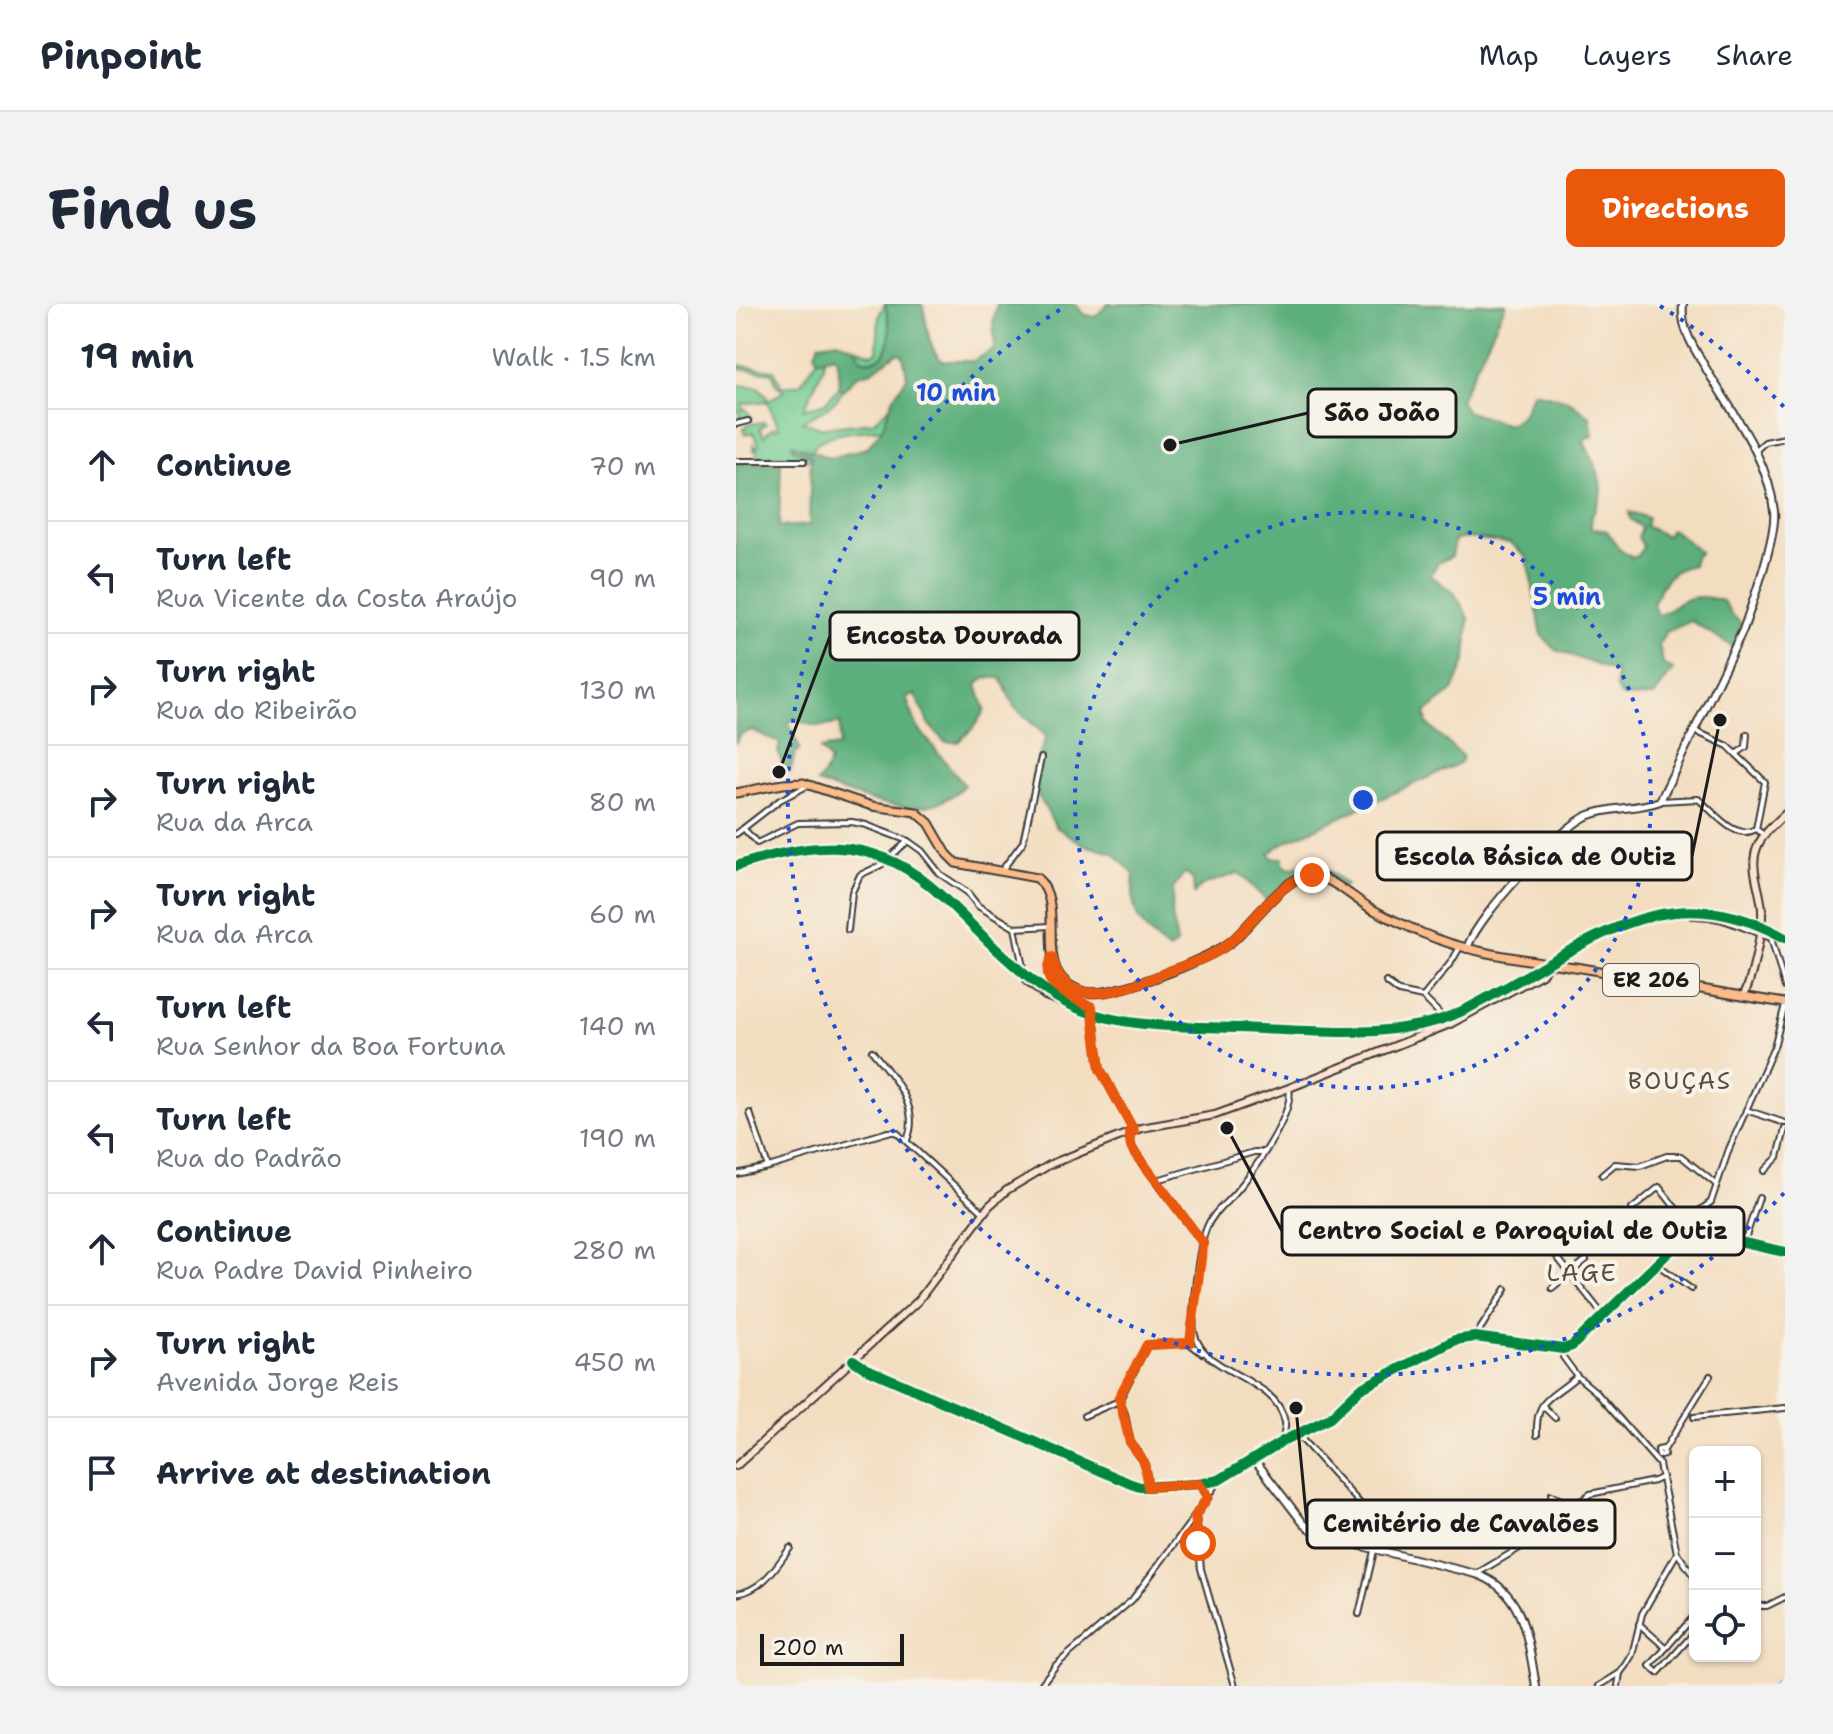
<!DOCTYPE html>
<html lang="en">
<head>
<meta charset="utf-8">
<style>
  :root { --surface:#fff; --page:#f2f2f3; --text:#1f2937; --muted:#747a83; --line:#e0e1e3; --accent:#ea580c }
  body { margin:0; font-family:"Shantell Sans",sans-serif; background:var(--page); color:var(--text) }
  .controls { position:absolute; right:24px; bottom:24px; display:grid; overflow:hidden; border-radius:12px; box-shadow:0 2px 6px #0004 }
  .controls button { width:72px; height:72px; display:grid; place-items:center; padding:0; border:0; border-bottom:2px solid var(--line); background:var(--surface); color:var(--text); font:40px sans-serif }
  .scale { position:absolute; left:24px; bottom:20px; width:144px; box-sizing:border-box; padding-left:8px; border:4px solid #1c1c1c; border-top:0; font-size:22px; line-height:28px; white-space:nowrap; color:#1c1c1c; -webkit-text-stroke:6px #f7f3e8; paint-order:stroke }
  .stop { position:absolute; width:24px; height:24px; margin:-18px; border:6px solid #ea580c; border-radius:50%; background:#fff }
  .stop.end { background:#ea580c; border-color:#fff; box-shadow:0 2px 8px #0008 }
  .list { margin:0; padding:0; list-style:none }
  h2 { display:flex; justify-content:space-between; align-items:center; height:104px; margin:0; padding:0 32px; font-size:34px }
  h2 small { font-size:26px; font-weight:400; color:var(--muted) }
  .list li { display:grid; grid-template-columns:52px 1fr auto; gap:24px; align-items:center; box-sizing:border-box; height:112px; padding:0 32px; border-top:2px solid var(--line) }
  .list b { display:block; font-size:30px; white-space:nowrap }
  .list p { margin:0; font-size:26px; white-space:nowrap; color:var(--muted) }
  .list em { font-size:26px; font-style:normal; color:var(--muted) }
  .icon { flex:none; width:44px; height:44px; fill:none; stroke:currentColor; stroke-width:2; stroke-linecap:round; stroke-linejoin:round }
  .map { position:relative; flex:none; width:1049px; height:1382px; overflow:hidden; border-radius:12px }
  header { display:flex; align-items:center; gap:48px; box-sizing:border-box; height:112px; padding:0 40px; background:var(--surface); border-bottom:2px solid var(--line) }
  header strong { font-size:38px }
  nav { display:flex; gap:44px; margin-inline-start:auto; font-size:28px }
  .intro { display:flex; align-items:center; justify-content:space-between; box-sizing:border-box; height:192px; padding:0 48px }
  h1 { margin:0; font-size:56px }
  .button { padding:20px 36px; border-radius:12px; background:var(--accent); color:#fff; font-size:28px; font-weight:700 }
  main { display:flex; gap:48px; padding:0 48px }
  aside { flex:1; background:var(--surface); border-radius:12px; box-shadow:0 2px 6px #0004 }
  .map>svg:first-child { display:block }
</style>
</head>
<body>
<header>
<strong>Pinpoint</strong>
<nav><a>Map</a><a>Layers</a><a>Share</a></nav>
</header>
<div class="intro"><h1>Find us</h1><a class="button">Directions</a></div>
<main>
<aside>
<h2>19 min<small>Walk · 1.5 km</small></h2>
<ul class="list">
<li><svg class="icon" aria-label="ahead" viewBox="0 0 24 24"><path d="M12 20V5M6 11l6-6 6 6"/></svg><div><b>Continue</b></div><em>70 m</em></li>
<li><svg class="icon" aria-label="left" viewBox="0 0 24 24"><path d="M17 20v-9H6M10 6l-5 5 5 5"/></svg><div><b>Turn left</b><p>Rua Vicente da Costa Araújo</p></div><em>90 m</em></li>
<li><svg class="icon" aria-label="right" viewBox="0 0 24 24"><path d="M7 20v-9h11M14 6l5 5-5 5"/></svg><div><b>Turn right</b><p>Rua do Ribeirão</p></div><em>130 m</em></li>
<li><svg class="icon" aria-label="right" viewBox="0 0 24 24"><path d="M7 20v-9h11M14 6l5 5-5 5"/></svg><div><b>Turn right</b><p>Rua da Arca</p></div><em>80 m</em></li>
<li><svg class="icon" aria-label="right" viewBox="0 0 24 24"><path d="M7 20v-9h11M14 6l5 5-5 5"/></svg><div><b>Turn right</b><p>Rua da Arca</p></div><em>60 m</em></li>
<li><svg class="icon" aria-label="left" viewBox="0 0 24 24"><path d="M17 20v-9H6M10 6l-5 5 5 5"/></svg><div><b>Turn left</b><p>Rua Senhor da Boa Fortuna</p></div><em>140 m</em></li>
<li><svg class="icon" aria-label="left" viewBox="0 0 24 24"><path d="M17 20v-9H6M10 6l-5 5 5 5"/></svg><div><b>Turn left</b><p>Rua do Padrão</p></div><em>190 m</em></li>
<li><svg class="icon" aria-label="ahead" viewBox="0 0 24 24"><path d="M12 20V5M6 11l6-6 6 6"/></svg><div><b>Continue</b><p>Rua Padre David Pinheiro</p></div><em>280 m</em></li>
<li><svg class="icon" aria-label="right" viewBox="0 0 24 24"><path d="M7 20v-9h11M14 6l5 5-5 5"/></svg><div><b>Turn right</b><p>Avenida Jorge Reis</p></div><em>450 m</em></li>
<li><svg class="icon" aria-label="arrive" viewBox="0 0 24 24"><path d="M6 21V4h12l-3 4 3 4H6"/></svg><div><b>Arrive at destination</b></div></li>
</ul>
</aside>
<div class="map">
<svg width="1049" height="1382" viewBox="0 0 1049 1382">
  <rect width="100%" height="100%" fill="#f7f3e8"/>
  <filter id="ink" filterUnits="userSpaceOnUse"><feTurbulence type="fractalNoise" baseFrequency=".0125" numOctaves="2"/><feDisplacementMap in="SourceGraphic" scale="16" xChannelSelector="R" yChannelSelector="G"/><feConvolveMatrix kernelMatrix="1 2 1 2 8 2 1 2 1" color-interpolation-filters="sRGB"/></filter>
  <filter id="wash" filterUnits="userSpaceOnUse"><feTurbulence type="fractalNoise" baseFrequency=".006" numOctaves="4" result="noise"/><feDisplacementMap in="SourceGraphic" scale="32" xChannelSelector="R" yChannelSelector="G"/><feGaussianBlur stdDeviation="1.8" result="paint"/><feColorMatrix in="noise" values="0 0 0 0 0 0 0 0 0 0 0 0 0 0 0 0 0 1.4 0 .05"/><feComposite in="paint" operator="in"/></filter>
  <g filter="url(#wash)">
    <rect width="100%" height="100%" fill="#f3ddc0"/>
    <!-- green -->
    <g fill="#71ca91" stroke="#467356" stroke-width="2">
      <path d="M149,0C155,23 161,61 126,56L118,43L135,50L141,48L143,11Z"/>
      <path d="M88,54V62L68,105L89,99L103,83L107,86C98,104 81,109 66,118L87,124L137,118L155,102L146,125C125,128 83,126 76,148L57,141L58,145L75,152V156L20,152L22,144L18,146V140L20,143L23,139L16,128L9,130L7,126L12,120L28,118L30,120L24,124L28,132L37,123L38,125L43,123L31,97L6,100V105H10L16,114L4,117V107H0V81L22,83L31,92V97L47,88L45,83H42L36,69L0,64V61L38,66L46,83L64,80L81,56Z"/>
    </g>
    <!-- forest -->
    <path fill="#5cae7b" stroke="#3c654c" stroke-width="2" d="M149,0H186C193,22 189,40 206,57H237L259,45L257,19L261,0H340L347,10L359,13L372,0H770L724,96L730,107L772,121L786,111L797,88L832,96L854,113L857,132L847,135C853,151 869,175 864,192C861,204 854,210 855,224L871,227L884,246L897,254L903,251L907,242L902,233L906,224L894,215L893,208L912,214L909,222L930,232L935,225L940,228L964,248L959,253L957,261C931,266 928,277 917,300L921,311C934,309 940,298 952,295C963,291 977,294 987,297L996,311L1006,320L997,343L955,317L930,328L923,340L927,360L937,366L918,392L886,393L880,385V368L820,346L806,332L791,254L775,239L734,234L719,236L716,252L702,259L694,271L719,290L733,314L730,355L717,387L689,409L691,420L727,453L724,459L549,538L533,549L536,554H547V560L553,565C577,556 593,564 610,581L607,583C571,553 560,571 531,597L503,569L466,581L458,590L457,576L449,569L437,585L436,610L441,640L433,646C402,623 393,608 398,570L377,549L349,541L320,523L303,493L296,472L310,432L278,403L265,374H249L241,381L249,406L237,424L222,438H209L194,422L179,391L170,394L182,424L228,481C190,524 127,493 81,479L87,472L94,457L84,445L103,442L104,419C85,424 74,423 58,414L52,420L64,445L59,450L54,468H49L42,448L44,439L16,426L3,431L0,440V159H45L43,223L73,221L75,152L57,145L56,140L94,154L131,144L146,125L158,93L171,73L167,51L161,49L136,67L122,71L107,86L103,83L102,57L98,51L81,56L79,48L83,40L101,37L118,43L126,56C161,61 155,23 149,0Z"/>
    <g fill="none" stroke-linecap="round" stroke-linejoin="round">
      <!-- river -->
      <path stroke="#68c5e6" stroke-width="9" d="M1040,1382L1049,1378"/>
    </g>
  </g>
  <g filter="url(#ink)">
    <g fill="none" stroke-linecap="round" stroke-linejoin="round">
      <defs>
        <g id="minor">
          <path d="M0,120L12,117"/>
          <path d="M1019,147L1029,138L1049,134"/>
          <path d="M0,157H68"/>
          <path d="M959,427L992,442L1000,450L1010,443L1011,430"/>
          <path d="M1000,450L1029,478L1020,525"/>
          <path d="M924,497L962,495C978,507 998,538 1020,525L1028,531"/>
          <path d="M8,525L21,539L62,519L116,518L130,521L172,537L186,547L204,570L231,588L242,602L279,624L315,622"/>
          <path d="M0,530L44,496L71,482"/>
          <path d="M266,566L287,538L305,454"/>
          <path d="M956,612C987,611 1007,625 1035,634L1049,683"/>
          <path d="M279,624L290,678L309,693L357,712"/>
          <path d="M112,626L116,588L124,571L145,561L172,537"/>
          <path d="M316,653C301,683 333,691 356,703L364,765L398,827"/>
          <path d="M650,678L663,688L687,693"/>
          <path d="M714,720L687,693L716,657L724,643"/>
          <path d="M136,747C155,771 186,802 171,836"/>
          <path d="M1010,806L1049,819"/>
          <path d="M14,809L32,863"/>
          <path d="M393,830L397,846L467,939"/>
          <path d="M1028,867L1042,853L1049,825"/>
          <path d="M0,870L32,863L152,828H160L248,909"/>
          <path d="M866,871L879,860L904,862L931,852H945L981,881"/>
          <path d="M421,876L518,848H527"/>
          <path d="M896,905L923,883L949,916"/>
          <path d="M1008,938L1023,894"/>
          <path d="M936,943V937L942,923L975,898L993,845L1038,743L1049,701"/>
          <path d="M821,953L867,1011"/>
          <path d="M922,961L955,985"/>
          <path d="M816,984L850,956"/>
          <path d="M456,1020L454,1040L466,1049"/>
          <path d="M739,1033L770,985"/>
          <path d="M827,1046V1053L841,1072L860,1088L923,1160L941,1249L906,1310L896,1351L890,1361L884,1369L863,1382"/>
          <path d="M383,1097L411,1041L454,1039"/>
          <path d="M383,1097L389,1110L394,1138L408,1158L412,1183"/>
          <path d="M807,1102L819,1114"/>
          <path d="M348,1112L383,1097"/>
          <path d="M958,1113L1049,1104"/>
          <path d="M562,1131L639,1216L643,1226L623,1310"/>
          <path d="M801,1131C799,1093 816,1095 841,1072"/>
          <path d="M547,1136C547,1131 550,1123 549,1118C539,1068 459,1073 457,1020C457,996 462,944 471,923C476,910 488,901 498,890C515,871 559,810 553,784"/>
          <path d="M927,1145L928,1151L923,1152L922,1146Z"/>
          <path d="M928,1146L974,1072"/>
          <path d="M463,1180L472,1193"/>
          <path d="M815,1191L838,1202"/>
          <path d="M460,1214L465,1265L499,1382"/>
          <path d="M942,1250L959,1274"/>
          <path d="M740,1270L819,1223L838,1202L854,1190L918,1177L926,1173"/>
          <path d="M0,1290C27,1286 39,1264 54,1244"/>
          <path d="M1019,1302H1031L1049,1293"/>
          <path d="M959,1311L914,1362L922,1369L959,1328"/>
          <path d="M903,1320L930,1344"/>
          <path d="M304,1382L320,1361L396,1296L459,1212L482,1177"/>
          <path d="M882,1382L884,1369"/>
        </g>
        <g id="tertiary">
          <path d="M731,645C738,616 824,524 851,512C874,502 901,506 924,497L1007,326C1016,300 1041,232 1038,207C1033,156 998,111 972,68C960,47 944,26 947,0"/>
          <path d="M117,1056L129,1064L395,1180L404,1183L463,1180L483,1176L547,1137L594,1114L624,1085L719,1036L739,1033L827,1045L836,1042L937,944L948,935L967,930L1049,948"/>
          <path d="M518,1155L568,1220L585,1232L740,1270C789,1286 792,1338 800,1382"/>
        </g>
        <g id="secondary">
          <path d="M1007,692C1016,678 1027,623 1026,606C1025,586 1013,563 1021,544C1026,530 1039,520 1049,510"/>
          <path d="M0,1162L182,997L253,902L271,886L315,860L405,824L479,811L553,784L714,720L806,670L813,659"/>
        </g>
        <path id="primary" d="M0,489L47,480L67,479L136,502L180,508L193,519L211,550L220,559L301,574C334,603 290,672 349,688C375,695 474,655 496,637C515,621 549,572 573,571C594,571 618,595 636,605C652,614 669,621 686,629C734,650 788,655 839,663C909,675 979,688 1049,699"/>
      </defs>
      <!-- minor casing -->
      <use href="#minor" stroke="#3c3935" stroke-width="8"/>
      <!-- tertiary casing -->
      <use href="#tertiary" stroke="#3c3935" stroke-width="10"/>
      <!-- secondary casing -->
      <use href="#secondary" stroke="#3c3935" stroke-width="10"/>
      <!-- primary casing -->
      <use href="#primary" stroke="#3c3935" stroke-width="11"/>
      <!-- minor -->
      <use href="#minor" stroke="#fff" stroke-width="4"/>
      <!-- tertiary -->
      <use href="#tertiary" stroke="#fff" stroke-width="6"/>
      <!-- secondary -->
      <use href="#secondary" stroke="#fde4d1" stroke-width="6"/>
      <!-- primary -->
      <use href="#primary" stroke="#fabc8b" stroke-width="7"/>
      <defs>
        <g id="cycleway">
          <path d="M0,562C70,539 132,530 193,581C216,600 237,623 259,644C284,667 309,690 341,704C391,725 449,722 502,724C567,726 636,735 700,717C727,709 751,694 776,680C870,626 941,574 1049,634"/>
          <path d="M117,1056L129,1064L395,1180L404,1183L463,1180L483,1176L547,1137L594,1114L624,1085L719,1036L739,1033L827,1045L836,1042L937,944L948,935L967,930L1049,948"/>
        </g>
      </defs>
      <!-- cycleway casing -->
      <use href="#cycleway" stroke="#f7f3e8" stroke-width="15"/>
      <!-- cycleway -->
      <use href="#cycleway" stroke="#00873e" stroke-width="10"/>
    </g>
  </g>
  <g fill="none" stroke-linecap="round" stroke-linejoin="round" filter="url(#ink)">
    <!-- route -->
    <path stroke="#ea580c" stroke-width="10" d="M462,1239L459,1212L472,1193L463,1180L412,1183L408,1158L394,1138L383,1093L411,1041L454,1039L467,939L395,843L393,829L398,827L364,765L356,703C334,691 300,683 316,653C330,715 399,681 436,666C455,659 476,653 492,640C516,622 545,573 576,571"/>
  </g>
  <!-- distance rings -->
  <g fill="none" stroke="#1d4ed8" stroke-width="4" stroke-dasharray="4 8">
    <circle cx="627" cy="496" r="288"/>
    <path d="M1048 889A576 576 0 1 1 330 2M924 2A576 576 0 0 1 1048 103"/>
  </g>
  <g text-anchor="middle" stroke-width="8" stroke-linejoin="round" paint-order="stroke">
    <!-- shield labels -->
    <rect fill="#f7f3e8" stroke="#5e5c59" stroke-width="2" x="867" y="660" width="96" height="32" rx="6"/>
    <g font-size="20" font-weight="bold" fill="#1c1c1c">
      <text x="915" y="683">ER 206</text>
    </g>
    <!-- neighbourhood labels -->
    <g font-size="24" letter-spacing="2" fill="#5a4d3b" stroke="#f7f3e8">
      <text x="944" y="785">BOUÇAS</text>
      <text x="846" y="977">LAGE</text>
    </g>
  </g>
  <circle cx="627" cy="496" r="12" fill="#1d4ed8" stroke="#f7f3e8" stroke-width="4"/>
  <g font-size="24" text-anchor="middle" font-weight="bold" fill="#1d4ed8" stroke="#f7f3e8" stroke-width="8" stroke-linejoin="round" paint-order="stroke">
    <text x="220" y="97">10 min</text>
    <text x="831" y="301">5 min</text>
  </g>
  <!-- callouts -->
  <path fill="none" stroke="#1c1c1c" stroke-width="3" d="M434 141L572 109M43 468L94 332M984 416L956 552M491 824L546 927M560 1104L571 1220"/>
  <g fill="#1c1c1c" stroke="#f7f3e8" stroke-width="3">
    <circle cx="434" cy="141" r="8"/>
    <circle cx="43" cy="468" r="8"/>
    <circle cx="984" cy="416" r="8"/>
    <circle cx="491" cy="824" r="8"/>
    <circle cx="560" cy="1104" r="8"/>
  </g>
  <g fill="#f7f3e8" stroke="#1c1c1c" stroke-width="3">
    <rect x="572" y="85" width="148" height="48" rx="8"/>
    <rect x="94" y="308" width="249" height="48" rx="8"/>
    <rect x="641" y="528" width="315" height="48" rx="8"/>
    <rect x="546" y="903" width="462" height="48" rx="8"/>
    <rect x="571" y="1196" width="308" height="48" rx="8"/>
  </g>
  <g font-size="24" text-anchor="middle" font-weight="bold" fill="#1c1c1c">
    <text x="646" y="117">São João</text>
    <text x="218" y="340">Encosta Dourada</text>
    <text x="799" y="561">Escola Básica de Outiz</text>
    <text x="777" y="935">Centro Social e Paroquial de Outiz</text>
    <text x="725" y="1228">Cemitério de Cavalões</text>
  </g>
</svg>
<div class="controls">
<button>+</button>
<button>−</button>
<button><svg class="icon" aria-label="locate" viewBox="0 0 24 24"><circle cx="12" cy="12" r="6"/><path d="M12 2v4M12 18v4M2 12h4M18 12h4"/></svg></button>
</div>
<div class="scale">200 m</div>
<div class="stop" style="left:462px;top:1239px"></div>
<div class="stop end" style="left:576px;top:571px"></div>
</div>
</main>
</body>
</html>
